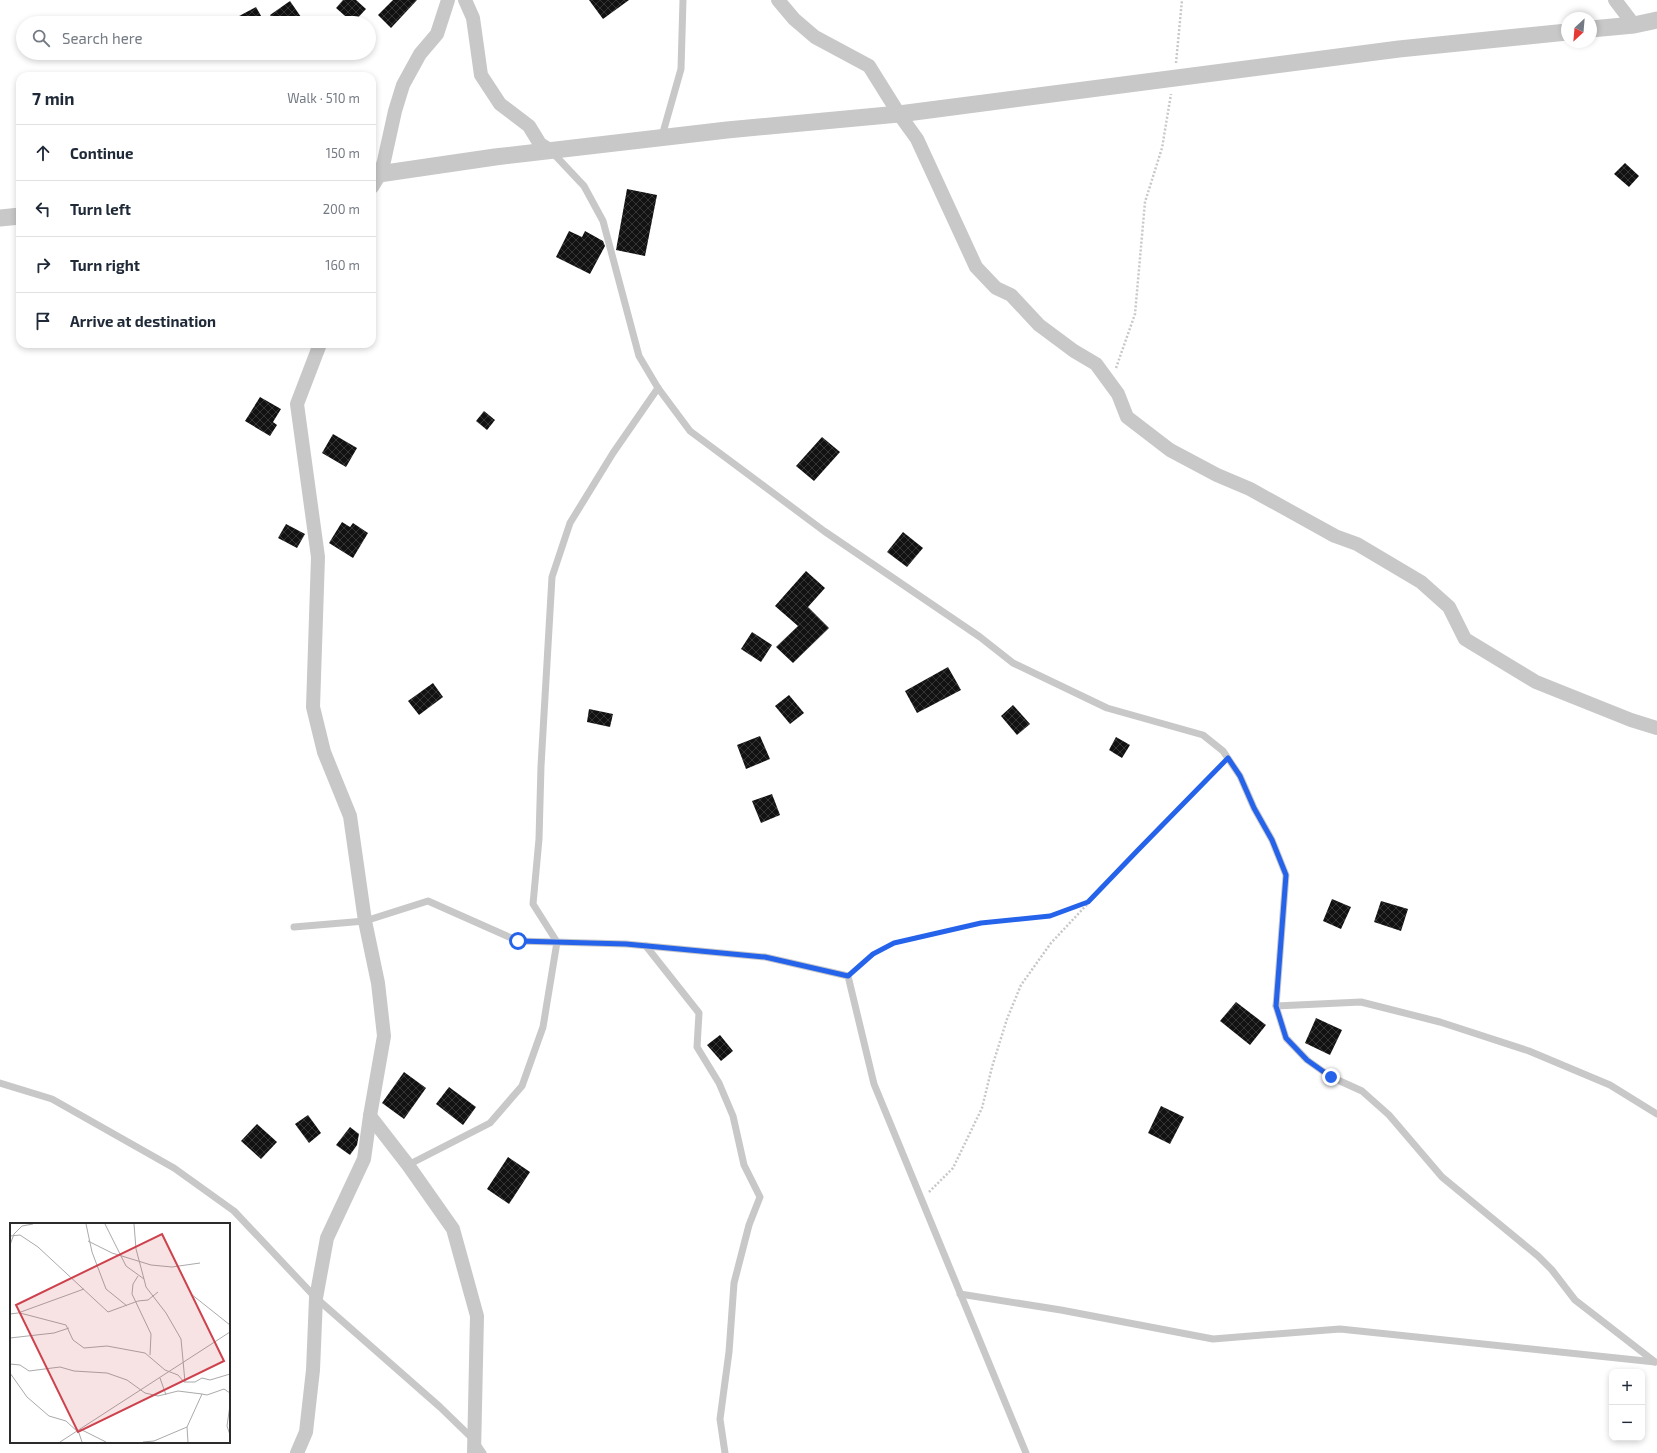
<!DOCTYPE html>
<html lang="en">
<head>
<meta charset="utf-8">
<style>
  :root { --surface:#fff; --page:#f6f6f7; --text:#1f2937; --muted:#747a83; --line:#e0e1e3 }
  body { margin:0; font-family:"Exo 2",sans-serif; background:var(--page); color:var(--text) }
  .controls { position:absolute; right:12px; bottom:12px; display:grid; overflow:hidden; border-radius:8px; box-shadow:0 2px 6px #0003 }
  .controls button { width:36px; height:36px; display:grid; place-items:center; padding:0; border:0; border-bottom:1px solid var(--line); background:var(--surface); color:var(--text); font:20px sans-serif }
  .compass { position:absolute; left:1561px; top:12px; width:36px; height:36px; border-radius:50%; background:var(--surface); box-shadow:0 2px 6px #0003; rotate:206deg }
  .stop { position:absolute; width:12px; height:12px; margin:-9px; border:3px solid #2563eb; border-radius:50%; background:#fff }
  .stop.end { background:#2563eb; border-color:#fff; box-shadow:0 1px 4px #0008 }
  .list { margin:0; padding:0; list-style:none }
  h2 { display:flex; justify-content:space-between; align-items:center; height:52px; margin:0; padding:0 16px; font-size:17px }
  h2 small { font-size:13px; font-weight:400; color:var(--muted) }
  .list li { display:grid; grid-template-columns:26px 1fr auto; gap:12px; align-items:center; box-sizing:border-box; height:56px; padding:0 16px; border-top:1px solid var(--line) }
  .list b { display:block; font-size:15px; white-space:nowrap }
  .list em { font-size:13px; font-style:normal; color:var(--muted) }
  .icon { flex:none; width:22px; height:22px; fill:none; stroke:currentColor; stroke-width:2; stroke-linecap:round; stroke-linejoin:round }
  .map { position:relative; flex:none; width:1657px; height:1453px; overflow:hidden }
  .search { position:absolute; background:var(--surface); box-shadow:0 2px 6px #0003; left:16px; top:16px; width:360px; height:44px; display:flex; align-items:center; gap:10px; box-sizing:border-box; padding:0 14px; border-radius:22px; color:var(--muted); font-size:15px }
  .panel { position:absolute; background:var(--surface); box-shadow:0 2px 6px #0003; left:16px; top:72px; width:360px; height:276px; border-radius:12px }
  .map>svg:first-child { display:block }
</style>
</head>
<body>
<div class="map">
<svg width="1657" height="1453" viewBox="0 0 1657 1453">
  <defs>
    <pattern id="building-cross-hatch" width="8" height="8" patternUnits="userSpaceOnUse"><rect width="8" height="8" fill="#121212"/><path d="M0 0l8 8M0 8l8-8" fill="none" stroke="#353535"/></pattern>
  </defs>
  <rect width="100%" height="100%" fill="#fff"/>
  <!-- building -->
  <g fill="url(#building-cross-hatch)">
    <path d="M343,0H356L366,9L353,23L336,8Z"/>
    <path d="M393,0H417L391,28L378,15Z"/>
    <path d="M589,0H629L603,19Z"/>
    <path d="M290,1L301,17L292,23H276L270,15Z"/>
    <path d="M256,7L265,23H226Z"/>
    <path d="M1625,163L1639,176L1629,187L1614,174Z"/>
    <path d="M627,189L657,195L645,256L616,250Z"/>
    <path d="M569,231L582,237L585,231L603,241L605,246L590,274L556,257Z"/>
    <path d="M260,397L281,409L273,422L277,425L270,436L245,421Z"/>
    <path d="M484,411L495,420L487,430L476,421Z"/>
    <path d="M333,434L357,448L346,467L322,453Z"/>
    <path d="M822,437L840,452L814,481L796,466Z"/>
    <path d="M342,522L350,527L353,523L368,533L353,558L329,543Z"/>
    <path d="M286,524L305,534L297,548L278,538Z"/>
    <path d="M903,532L923,548L907,567L887,552Z"/>
    <path d="M806,571L825,588L808,607L829,628L793,663L776,647L798,626L775,606Z"/>
    <path d="M752,632L772,645L761,662L741,649Z"/>
    <path d="M948,667L961,690L917,713L905,691Z"/>
    <path d="M433,683L443,697L419,715L408,701Z"/>
    <path d="M789,695L804,713L790,724L775,706Z"/>
    <path d="M1013,705L1030,724L1017,735L1001,716Z"/>
    <path d="M589,709L613,714L610,727L587,722Z"/>
    <path d="M760,736L770,759L746,769L737,745Z"/>
    <path d="M1116,737L1130,745L1122,758L1109,750Z"/>
    <path d="M772,794L780,815L761,823L752,801Z"/>
    <path d="M1332,899L1351,907L1341,929L1323,921Z"/>
    <path d="M1381,901L1408,909L1401,931L1374,922Z"/>
    <path d="M1236,1002L1266,1025L1250,1045L1220,1021Z"/>
    <path d="M1316,1018L1342,1030L1330,1055L1305,1043Z"/>
    <path d="M720,1035L733,1051L721,1061L707,1045Z"/>
    <path d="M404,1072L426,1088L404,1119L382,1103Z"/>
    <path d="M449,1087L476,1107L463,1125L436,1104Z"/>
    <path d="M1161,1106L1184,1117L1170,1144L1148,1133Z"/>
    <path d="M308,1115L321,1133L309,1143L295,1124Z"/>
    <path d="M257,1124L277,1142L261,1159L241,1141Z"/>
    <path d="M350,1127L359,1134L357,1145L350,1155L336,1145Z"/>
    <path d="M508,1157L530,1172L509,1204L487,1189Z"/>
  </g>
  <g fill="none" stroke-linecap="round" stroke-linejoin="round">
    <!-- path -->
    <g stroke="#c8c8c8" stroke-width="2.5" stroke-dasharray="2 2" stroke-linecap="butt">
      <path d="M1176,63L1182,0"/>
      <path d="M1116,368L1135,314L1145,202L1162,148L1171,94"/>
      <path d="M855,970L873,954L894,943L981,923L1050,916L1088,902"/>
      <path d="M929,1192L953,1168L982,1108L992,1067L1007,1019L1021,985L1051,943L1138,850L1221,766"/>
    </g>
    <!-- service -->
    <g stroke="#c8c8c8" stroke-width="7">
      <path d="M662,136L681,69L683,0"/>
      <path d="M552,152L584,186L603,221L639,356L658,388L690,431L824,531L980,637L1013,663L1107,708L1203,735L1223,751L1240,776L1254,808L1272,840L1286,875L1276,1006L1286,1038L1307,1060L1331,1077L1362,1091L1389,1115L1442,1177L1538,1256L1552,1270L1575,1300L1655,1362"/>
      <path d="M294,927L365,921L428,901L518,941L626,944L765,957L848,976L874,1084L1026,1453"/>
      <path d="M646,946L699,1013L697,1047L719,1083L733,1116L744,1165L760,1197L749,1225L734,1283L729,1352L720,1419L725,1453"/>
      <path d="M1276,1006L1361,1002L1440,1022L1529,1051L1610,1085L1657,1114"/>
      <path d="M0,1083L52,1099L174,1168L234,1211L316,1298L440,1407L474,1440L483,1453"/>
      <path d="M408,1165L490,1123L522,1086L543,1027L557,942L533,904L539,839L541,766L552,577L570,523L613,453L658,388"/>
      <path d="M960,1294L1061,1310L1213,1339L1340,1329L1655,1362"/>
    </g>
    <!-- minor -->
    <g stroke="#c8c8c8" stroke-width="14">
      <path d="M465,0L473,18L481,75L500,104L529,126L540,144L551,151"/>
      <path d="M778,0L794,19L815,37L869,66L899,114L917,139L976,267L996,288L1011,295L1039,325L1074,351L1096,364L1118,394L1127,417L1170,450L1217,475L1250,489L1335,536L1357,544L1421,582L1449,607L1465,639L1536,682L1631,720L1657,728"/>
      <path d="M1615,0L1634,25"/>
      <path d="M372,187L380,174L384,161L395,111L403,85L420,54L437,34L448,0"/>
      <path d="M320,344L297,404L318,557L313,707L324,752L350,816L365,921L378,983L384,1036L370,1116L408,1165L453,1229L477,1316L474,1453"/>
      <path d="M297,1453L306,1432L313,1370L316,1298L327,1238L364,1159L370,1116"/>
    </g>
    <!-- tertiary -->
    <g stroke="#c8c8c8" stroke-width="17">
      <path d="M1591,29L1634,25L1657,20"/>
      <path d="M372,175L495,157L727,130L899,114L1399,49L1567,32"/>
      <path d="M0,218L20,216"/>
    </g>
  </g>
  <g fill="none" stroke-linecap="round" stroke-linejoin="round">
    <!-- route -->
    <path stroke="#2563eb" stroke-width="5" d="M518,941L626,944L765,957L848,976L873,954L894,943L981,923L1050,916L1088,902L1138,850L1228,758L1240,776L1254,808L1272,840L1286,875L1276,1006L1286,1038L1307,1060L1331,1077"/>
  </g>
  <!-- overview -->
  <g transform="translate(10 1223)">
    <rect width="220" height="220" fill="#fff"/>
    <path fill="none" stroke="#aaa" stroke-width="1" d="M76,1L82,29L96,66L117,83M95,1L116,43L134,56L136,64L156,90L171,116L175,159M124,1L126,26L134,56M0,13L10,12L28,24L98,89L128,78L138,77L148,69M78,18L102,30L141,42L162,44L190,40M0,22L4,11L12,3L23,1M128,53L123,61L122,71L141,111L140,132M181,71L220,102M10,90L56,102L63,117L74,125L97,123L135,130L155,147L168,152L174,159H185L192,155L200,157L220,151M0,91L8,90L74,66M0,115L44,110L59,105M0,141L10,142L19,148L50,144L64,148L97,150L117,157L135,170L148,173L168,168L192,171M0,150L17,174L39,193L56,198L69,210L72,219M150,155L156,172M220,182L217,203L220,212M177,204L178,219M70,206L96,219M50,219L220,109M133,219L144,218L177,204L192,171L197,172L214,166L220,170"/>
    <path fill="#cd424d" fill-opacity="0.15" stroke="#cd424d" stroke-width="2" d="M152,11L214,138L68,209L6,82Z"/>
    <rect width="220" height="220" fill="none" stroke="#2b2b2b" stroke-width="2"/>
  </g>
</svg>
<div class="controls">
<button>+</button>
<button>−</button>
</div>
<svg class="compass" viewBox="-18 -18 36 36"><path d="M0-13l5 13h-10z" fill="#e53935"/><path d="M0 13l5-13h-10z" fill="#747a83"/></svg>
<div class="stop" style="left:518px;top:941px"></div>
<div class="stop end" style="left:1331px;top:1077px"></div>
<div class="search"><svg class="icon" aria-label="search" viewBox="0 0 24 24"><circle cx="10" cy="10" r="6"/><path d="M15 15l6 6"/></svg>Search here</div>
<section class="panel">
<h2>7 min<small>Walk · 510 m</small></h2>
<ul class="list">
<li><svg class="icon" aria-label="ahead" viewBox="0 0 24 24"><path d="M12 20V5M6 11l6-6 6 6"/></svg><div><b>Continue</b></div><em>150 m</em></li>
<li><svg class="icon" aria-label="left" viewBox="0 0 24 24"><path d="M17 20v-9H6M10 6l-5 5 5 5"/></svg><div><b>Turn left</b></div><em>200 m</em></li>
<li><svg class="icon" aria-label="right" viewBox="0 0 24 24"><path d="M7 20v-9h11M14 6l5 5-5 5"/></svg><div><b>Turn right</b></div><em>160 m</em></li>
<li><svg class="icon" aria-label="arrive" viewBox="0 0 24 24"><path d="M6 21V4h12l-3 4 3 4H6"/></svg><div><b>Arrive at destination</b></div></li>
</ul>
</section>
</div>
</body>
</html>
